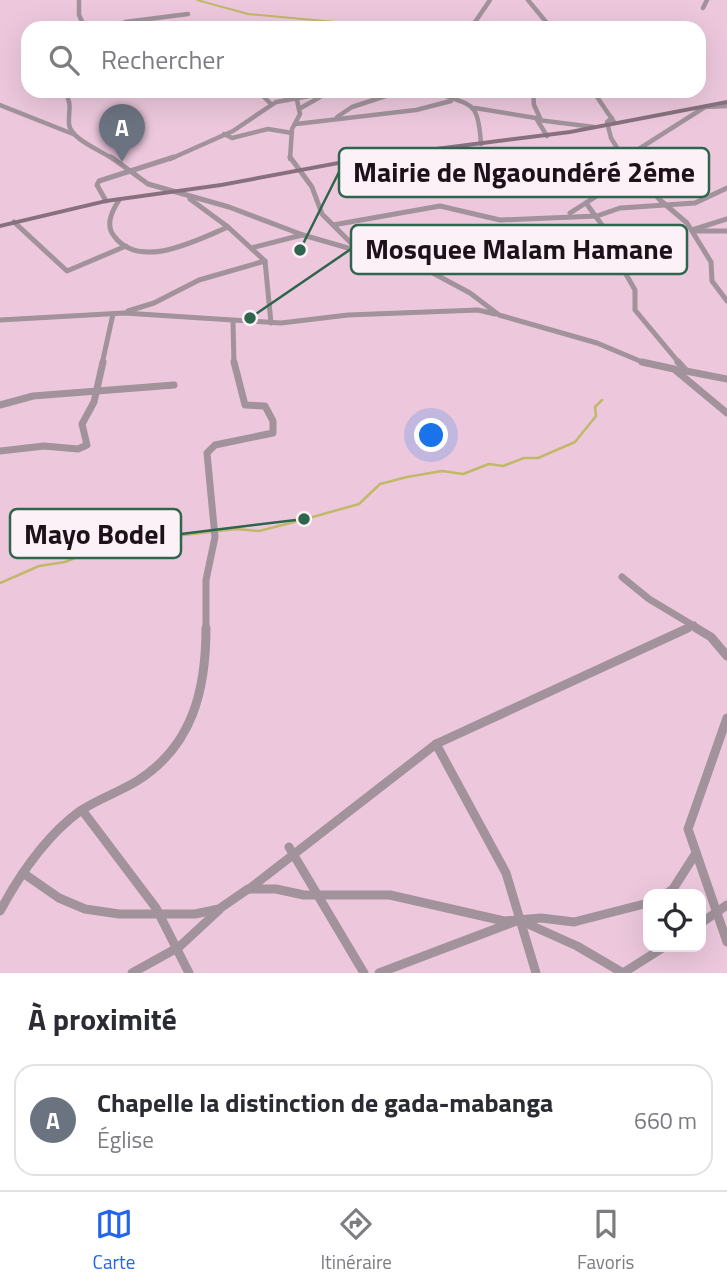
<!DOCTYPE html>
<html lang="fr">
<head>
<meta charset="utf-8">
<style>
  :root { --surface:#fff; --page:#f7f7f7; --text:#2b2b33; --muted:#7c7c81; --line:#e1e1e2; --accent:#2563eb }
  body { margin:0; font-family:"Titillium Web",sans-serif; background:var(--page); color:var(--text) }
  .controls { position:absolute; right:21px; bottom:21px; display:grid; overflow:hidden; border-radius:14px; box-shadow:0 7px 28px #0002 }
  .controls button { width:63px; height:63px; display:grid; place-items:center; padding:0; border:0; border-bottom:2px solid var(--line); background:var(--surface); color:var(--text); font:35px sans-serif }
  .you { position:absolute; left:432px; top:436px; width:24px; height:24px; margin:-18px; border:5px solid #fff; border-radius:50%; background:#1a73e8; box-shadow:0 0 0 10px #1a73e833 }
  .badge { display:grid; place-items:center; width:46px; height:46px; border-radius:50%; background:var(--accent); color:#fff; font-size:23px; font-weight:700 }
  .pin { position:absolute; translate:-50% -58px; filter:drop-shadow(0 2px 4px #0008) }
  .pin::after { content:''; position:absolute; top:37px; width:24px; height:21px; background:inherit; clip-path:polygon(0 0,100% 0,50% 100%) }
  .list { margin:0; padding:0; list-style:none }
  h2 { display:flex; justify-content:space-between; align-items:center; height:91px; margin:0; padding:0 28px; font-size:30px }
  h2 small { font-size:23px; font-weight:400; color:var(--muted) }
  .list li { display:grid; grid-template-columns:46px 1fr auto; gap:21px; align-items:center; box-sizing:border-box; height:112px; margin:0 14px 14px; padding:0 14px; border:2px solid var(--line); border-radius:21px }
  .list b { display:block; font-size:26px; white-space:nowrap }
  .list p { margin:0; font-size:23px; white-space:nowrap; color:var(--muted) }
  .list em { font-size:23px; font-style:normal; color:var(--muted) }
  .icon { flex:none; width:38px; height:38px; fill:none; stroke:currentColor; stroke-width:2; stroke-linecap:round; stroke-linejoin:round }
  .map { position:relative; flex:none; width:727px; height:973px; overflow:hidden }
  .search { position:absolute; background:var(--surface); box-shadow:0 7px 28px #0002; left:21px; right:21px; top:21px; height:77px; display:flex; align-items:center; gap:18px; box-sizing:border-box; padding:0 24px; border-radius:21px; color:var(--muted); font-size:26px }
  .sheet { height:217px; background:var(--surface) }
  nav { display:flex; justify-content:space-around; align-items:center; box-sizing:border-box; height:98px; border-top:2px solid var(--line); background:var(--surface); font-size:19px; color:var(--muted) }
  nav a { display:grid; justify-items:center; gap:4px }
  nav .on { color:var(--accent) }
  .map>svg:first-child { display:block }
</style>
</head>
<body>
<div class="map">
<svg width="727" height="973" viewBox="0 0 727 973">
  <rect width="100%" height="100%" fill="#edc8dd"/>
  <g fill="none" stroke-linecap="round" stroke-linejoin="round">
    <!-- stream-far1 -->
    <path stroke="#c1b869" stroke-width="2" d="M197,0L248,14L335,22"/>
    <!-- stream -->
    <path stroke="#c1b869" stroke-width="2.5" d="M0,583L39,566L65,562L95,550L120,549L140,540L236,529L259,531L302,520L359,504L380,484L407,477L442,471L463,474L489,464L503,466L524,458H538L575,442L596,416L595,407L602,400"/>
    <!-- street-far3 -->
    <g stroke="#a1929b" stroke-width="4.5">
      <path d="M79,0V15L85,28"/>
      <path d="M528,0L551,28"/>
      <path d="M703,8L707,0"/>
      <path d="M334,26L340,28"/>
      <path d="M122,28L125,22L188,14"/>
      <path d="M471,28L490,0"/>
      <path d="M65,91C73,109 68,108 69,124C70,139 102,151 113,159"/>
      <path d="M258,91L271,104"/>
      <path d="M432,91C472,107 478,98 481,144"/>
      <path d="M533,91L534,105L541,120"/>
      <path d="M593,91L614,122"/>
      <path d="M0,105L73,134"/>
      <path d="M475,108L536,118L547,136"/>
      <path d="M299,109L320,97"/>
      <path d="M337,117L352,107L401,91"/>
      <path d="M612,118L607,122L611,138L624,159"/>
      <path d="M538,120L594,127"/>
      <path d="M296,124L416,110L451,101"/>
      <path d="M224,134L232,138L268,129L292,133"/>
      <path d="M170,159L233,131L276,102L337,91"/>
      <path d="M290,159L292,129L300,114L295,91"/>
      <path d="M623,159L705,107L727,106"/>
    </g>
    <!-- street-far2 -->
    <g stroke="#a1929b" stroke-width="5">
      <path d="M111,157L148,184L229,207L303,235L431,272L470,293L499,315L597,343L647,364"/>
      <path d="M290,157L312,187L322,214L358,250"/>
      <path d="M622,157L660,200L687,223L711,262L712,281L727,301"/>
      <path d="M119,200C112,211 105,225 114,236C140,271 197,240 228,227"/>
      <path d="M106,201L97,185L99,181L174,157"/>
      <path d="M586,203L618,247L619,261"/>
      <path d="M570,213L603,192L624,157"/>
      <path d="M14,222L67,271L126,246"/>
      <path d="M333,225L440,206L500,220L597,216L620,208L695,203L727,188"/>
      <path d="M692,230L727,219"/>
      <path d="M696,231H727"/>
      <path d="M251,248L302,235"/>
      <path d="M655,249L619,262L635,290V310L680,364"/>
      <path d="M265,261L271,323"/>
      <path d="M128,311L154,303L199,280L265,261L228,227L190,199"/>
      <path d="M0,320L124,313L281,323L348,315L478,310L495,314"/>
      <path d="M233,322L234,364"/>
      <path d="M102,364L113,314"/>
    </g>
    <!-- street-far1 -->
    <g stroke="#a1929b" stroke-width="7">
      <path d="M642,362L674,369L727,413"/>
      <path d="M677,370L686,371L678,362"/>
      <path d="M686,371L727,379"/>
      <path d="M0,405L33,396L174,385"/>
      <path d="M0,451L44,446L78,449L87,445L82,424L94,402L103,362"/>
      <path d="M622,577L649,599L699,629"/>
      <path d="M206,629V580L215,537L207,453L215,445L273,433V421L265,406L245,405L234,362"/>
      <path d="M685,629L694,625"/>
    </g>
    <!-- street -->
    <g stroke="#a1929b" stroke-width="9">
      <path d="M696,628L711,637L727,656"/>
      <path d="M727,718L688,829L727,942"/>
      <path d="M82,810L156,908L189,973"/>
      <path d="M289,847L364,973"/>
      <path d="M23,873L59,898L85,909L119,914H195L219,909L248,889H276L304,895H390L504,921L541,918L574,922L648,903"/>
      <path d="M249,889L436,744"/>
      <path d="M666,894L673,889L696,853"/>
      <path d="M0,911C20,874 46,836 80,811C98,799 119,792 137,781C193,746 206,689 206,628"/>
      <path d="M701,923L727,905"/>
      <path d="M132,973L179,947L219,910"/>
      <path d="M379,973L519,920L577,946L623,973"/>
      <path d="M536,973L506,873L436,744L688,628"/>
      <path d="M623,973L664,947"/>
    </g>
    <!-- secondary -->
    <path fill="#88717e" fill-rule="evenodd" d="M727,100V104L570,134L365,160L221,187L106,203L0,228V224L106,199L221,183L365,156L570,130Z"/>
  </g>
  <!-- callouts -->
  <path fill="none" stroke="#2e654d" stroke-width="2.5" d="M300 250L339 172M250 318L351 249M304 519L181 534"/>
  <g fill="#2e654d" stroke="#fdf1f8" stroke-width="2.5">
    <circle cx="300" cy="250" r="7"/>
    <circle cx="250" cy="318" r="7"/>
    <circle cx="304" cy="519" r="7"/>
  </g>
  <g fill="#fdf1f8" stroke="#2e654d" stroke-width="2.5">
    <rect x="339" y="148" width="370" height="49" rx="7"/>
    <rect x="351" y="225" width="336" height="49" rx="7"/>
    <rect x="10" y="509" width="171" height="49" rx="7"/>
  </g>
  <g font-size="28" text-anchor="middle" font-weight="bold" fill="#1e1119">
    <text x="524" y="182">Mairie de Ngaoundéré 2éme</text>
    <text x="519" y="259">Mosquee Malam Hamane</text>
    <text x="95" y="544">Mayo Bodel</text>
  </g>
</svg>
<div class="controls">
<button><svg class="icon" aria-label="locate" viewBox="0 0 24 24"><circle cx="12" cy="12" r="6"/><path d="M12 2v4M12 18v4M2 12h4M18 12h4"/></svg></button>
</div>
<div class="you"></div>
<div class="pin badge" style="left:122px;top:162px;background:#6b7280">A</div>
<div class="search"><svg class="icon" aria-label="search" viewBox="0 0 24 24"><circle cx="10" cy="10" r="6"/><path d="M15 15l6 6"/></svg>Rechercher</div>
</div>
<section class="sheet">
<h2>À proximité<small></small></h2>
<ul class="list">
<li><span class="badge" style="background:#6b7280">A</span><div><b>Chapelle la distinction de gada-mabanga</b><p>Église</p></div><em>660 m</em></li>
</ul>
</section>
<nav>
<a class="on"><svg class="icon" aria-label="map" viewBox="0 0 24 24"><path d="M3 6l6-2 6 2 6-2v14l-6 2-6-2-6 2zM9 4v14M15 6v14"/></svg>Carte</a>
<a><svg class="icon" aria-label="directions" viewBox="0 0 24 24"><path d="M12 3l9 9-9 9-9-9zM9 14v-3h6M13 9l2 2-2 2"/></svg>Itinéraire</a>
<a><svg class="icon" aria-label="saved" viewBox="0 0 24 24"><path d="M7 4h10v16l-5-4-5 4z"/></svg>Favoris</a>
</nav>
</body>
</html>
